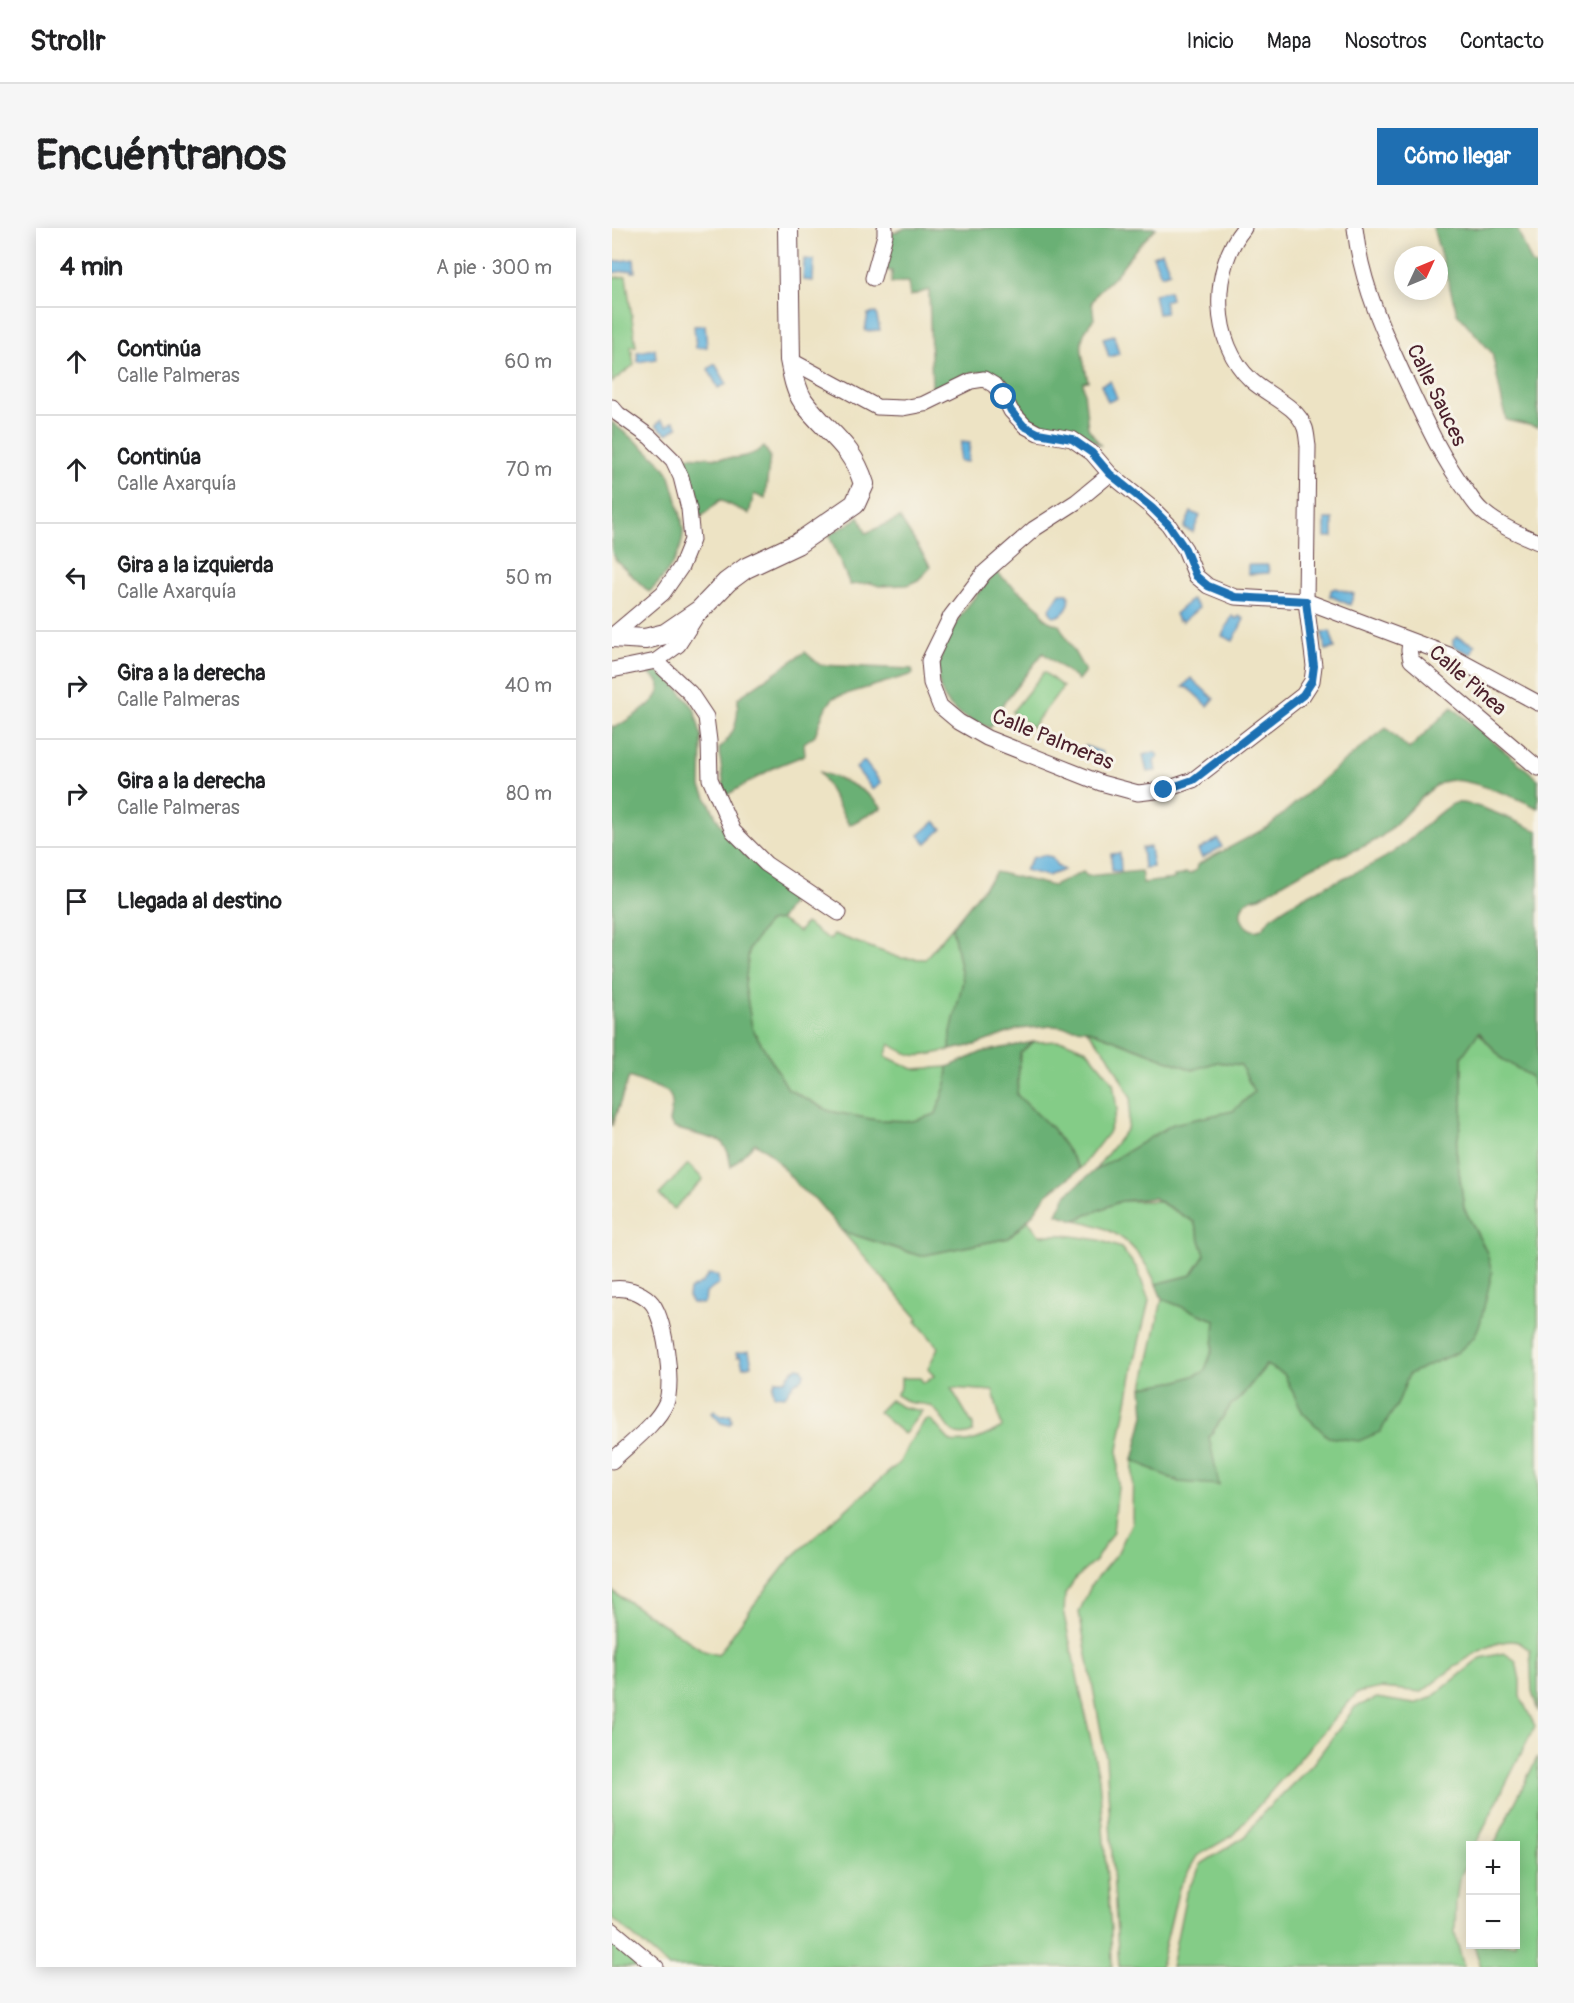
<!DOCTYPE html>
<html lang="es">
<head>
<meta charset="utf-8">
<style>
  :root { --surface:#fff; --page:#f6f6f6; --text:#202124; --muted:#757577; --line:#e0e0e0; --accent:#1f6fb2 }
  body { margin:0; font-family:Pangolin,sans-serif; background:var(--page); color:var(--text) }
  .controls { position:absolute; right:18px; bottom:18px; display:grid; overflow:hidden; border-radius:0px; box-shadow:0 3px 15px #0003 }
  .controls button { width:54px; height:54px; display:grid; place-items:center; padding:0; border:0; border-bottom:2px solid var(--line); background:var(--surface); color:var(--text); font:30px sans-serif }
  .compass { position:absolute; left:782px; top:18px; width:54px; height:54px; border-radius:50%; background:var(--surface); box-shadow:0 3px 15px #0003; rotate:46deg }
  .stop { position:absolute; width:18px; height:18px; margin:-14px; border:4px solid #1f6fb2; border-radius:50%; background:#fff }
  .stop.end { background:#1f6fb2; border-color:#fff; box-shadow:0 2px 6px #0008 }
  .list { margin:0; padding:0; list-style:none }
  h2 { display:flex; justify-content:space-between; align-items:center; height:78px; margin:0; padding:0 24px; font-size:26px }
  h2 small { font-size:20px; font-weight:400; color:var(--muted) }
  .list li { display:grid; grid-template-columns:39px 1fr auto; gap:18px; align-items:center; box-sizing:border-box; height:108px; padding:0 24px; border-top:2px solid var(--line) }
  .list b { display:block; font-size:22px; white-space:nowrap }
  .list p { margin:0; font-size:20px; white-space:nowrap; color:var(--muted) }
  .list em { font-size:20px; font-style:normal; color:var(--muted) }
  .icon { flex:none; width:33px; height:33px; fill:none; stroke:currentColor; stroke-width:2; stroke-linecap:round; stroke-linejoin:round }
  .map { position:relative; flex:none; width:926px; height:1739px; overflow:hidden; border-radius:0px }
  header { display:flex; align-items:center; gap:36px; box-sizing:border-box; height:84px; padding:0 30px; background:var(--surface); border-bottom:2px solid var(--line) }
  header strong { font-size:28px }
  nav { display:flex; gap:33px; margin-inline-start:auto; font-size:21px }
  .intro { display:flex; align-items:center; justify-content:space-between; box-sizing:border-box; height:144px; padding:0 36px }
  h1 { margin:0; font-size:42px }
  .button { padding:15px 27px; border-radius:0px; background:var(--accent); color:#fff; font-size:21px; font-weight:700 }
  main { display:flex; gap:36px; padding:0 36px }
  aside { flex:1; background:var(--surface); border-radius:0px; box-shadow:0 3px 15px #0003 }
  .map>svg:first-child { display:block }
</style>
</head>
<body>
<header>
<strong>Strollr</strong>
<nav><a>Inicio</a><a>Mapa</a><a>Nosotros</a><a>Contacto</a></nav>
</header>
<div class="intro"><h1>Encuéntranos</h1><a class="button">Cómo llegar</a></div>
<main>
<aside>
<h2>4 min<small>A pie · 300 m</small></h2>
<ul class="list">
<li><svg class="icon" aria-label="ahead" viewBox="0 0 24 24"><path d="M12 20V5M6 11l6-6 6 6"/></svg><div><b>Continúa</b><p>Calle Palmeras</p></div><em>60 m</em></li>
<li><svg class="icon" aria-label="ahead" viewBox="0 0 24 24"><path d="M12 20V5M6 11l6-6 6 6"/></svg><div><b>Continúa</b><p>Calle Axarquía</p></div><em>70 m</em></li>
<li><svg class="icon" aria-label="left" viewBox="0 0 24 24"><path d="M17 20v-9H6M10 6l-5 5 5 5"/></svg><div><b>Gira a la izquierda</b><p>Calle Axarquía</p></div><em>50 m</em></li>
<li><svg class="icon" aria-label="right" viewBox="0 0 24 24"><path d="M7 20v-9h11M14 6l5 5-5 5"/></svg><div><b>Gira a la derecha</b><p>Calle Palmeras</p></div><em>40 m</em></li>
<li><svg class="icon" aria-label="right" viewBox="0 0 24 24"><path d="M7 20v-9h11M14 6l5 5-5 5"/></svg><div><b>Gira a la derecha</b><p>Calle Palmeras</p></div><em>80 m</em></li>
<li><svg class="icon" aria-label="arrive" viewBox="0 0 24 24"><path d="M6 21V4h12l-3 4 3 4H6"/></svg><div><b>Llegada al destino</b></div></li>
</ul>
</aside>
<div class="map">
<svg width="926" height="1739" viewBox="0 0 926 1739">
  <rect width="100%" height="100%" fill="#f7f3e8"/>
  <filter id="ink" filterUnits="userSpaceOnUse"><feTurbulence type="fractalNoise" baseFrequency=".0167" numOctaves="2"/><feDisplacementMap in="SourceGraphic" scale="12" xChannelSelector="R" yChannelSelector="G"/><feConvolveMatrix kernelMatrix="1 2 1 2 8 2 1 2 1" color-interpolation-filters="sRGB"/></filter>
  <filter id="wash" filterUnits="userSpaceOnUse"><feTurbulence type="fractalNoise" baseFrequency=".008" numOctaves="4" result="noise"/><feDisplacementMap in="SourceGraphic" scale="24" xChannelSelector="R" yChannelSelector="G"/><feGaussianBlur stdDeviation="1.35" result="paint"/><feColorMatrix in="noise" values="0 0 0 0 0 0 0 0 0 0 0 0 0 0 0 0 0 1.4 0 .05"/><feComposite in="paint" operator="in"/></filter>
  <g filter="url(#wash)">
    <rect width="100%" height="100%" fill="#ede3c4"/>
    <!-- green -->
    <g fill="#84cc87" stroke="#677659" stroke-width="1.5">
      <path d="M14,48L24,118H19L22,137L0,154V50Z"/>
      <path d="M432,444L451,459L420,499L400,484Z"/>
      <path d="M168,692L187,704L193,695L218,712L222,706L288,730L313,731L340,699L351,753L339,804L338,822C310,828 303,833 278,816L273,828L301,841L336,839L335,853L324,886L301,893L264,892L217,883L176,861L140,800L133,758L137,721L156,694Z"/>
      <path d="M474,801L581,842L605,834L629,837L642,864L621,883L561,897L482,943L515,901L519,870L496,827Z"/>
      <path d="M866,804L890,831L918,848L926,868V1484L920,1463L918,1422C914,1420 909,1415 906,1414C880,1406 829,1449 810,1464L769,1460L745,1465L620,1608L585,1628L567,1660L548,1739H507L494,1530L467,1384L480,1356L506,1324L520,1294L521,1232L567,1254L619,1177L628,1170L655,1137L672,1146L691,1185L785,1177L797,1146L813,1138L875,1025L852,980L844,921L850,886V828Z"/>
      <path d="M452,813L475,822L501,854L505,882L496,905L468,941L440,900L405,867L408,825L421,814Z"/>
      <path d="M76,936L91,951L62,981L47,967Z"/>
      <path d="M509,973H546L582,994L593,1027L580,1047L544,1056C527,1018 504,999 463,992Z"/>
      <path d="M416,992L427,1007H453L487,1012L509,1020L525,1040L537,1073L523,1131L506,1222V1259L501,1304L483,1333L464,1350L453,1366L452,1387L487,1550L499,1702L500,1739H57L0,1690V1363L92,1423L106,1427L141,1378L178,1331L288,1234L295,1219L313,1192L317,1191L320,1193L339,1214C358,1217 374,1208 390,1199L381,1163L339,1160L361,1197V1204C335,1215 335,1190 320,1179C314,1174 304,1177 296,1174C292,1172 288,1169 284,1167L289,1159V1150H308L311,1154H314L322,1148L316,1141L326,1119L304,1093L306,1091L230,1003L308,1028L397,1010Z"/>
      <path d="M550,1071L603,1092L601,1121L592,1144L567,1153L531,1159Z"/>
      <path d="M278,1172L290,1179L310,1183L292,1206L266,1184Z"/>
      <path d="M892,1425L904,1433L908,1452V1468L923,1498L863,1617L858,1618V1628L847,1652L844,1674L843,1706L852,1739H559L574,1666L589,1636L634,1608L650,1586L700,1537L743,1479L765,1470L802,1476L819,1470L869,1430Z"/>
      <path d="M926,1528V1739H869L862,1717L903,1716V1618L882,1617Z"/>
      <path d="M0,1715L29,1739H0Z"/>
    </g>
    <!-- forest -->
    <g fill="#6bb074" stroke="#5a6850" stroke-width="1.5">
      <path d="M294,0H544L523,22L503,48L486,64L480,74L482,91C462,111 471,128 476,153L471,154L476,200L489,218C479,211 469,204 456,201C446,198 434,199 424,194C412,188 408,176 402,165C381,129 348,147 320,161L317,62L298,68L296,54L279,55L280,43L273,42L280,5Z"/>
      <path d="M821,0H905L920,36L926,39V199L894,192L880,125L845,85Z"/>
      <path d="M0,194C17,210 48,228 58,248C62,263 71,289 71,303C72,324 52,351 37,364L4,332L0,323Z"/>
      <path d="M152,219L158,228L153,271L142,266L137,286L108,272L88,290L78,245L68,229C96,226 128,238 152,219Z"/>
      <path d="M247,288L254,305L288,290L319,339L306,352L295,357L267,358L259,355L238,357L217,307L243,292Z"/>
      <path d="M384,344L429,382C432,393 437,394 447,397L473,443L466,452L431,425L380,490L383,493L378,500C367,495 354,491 345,484C296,444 355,376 384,344Z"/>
      <path d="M193,424L208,437L300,441L301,446L221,470L212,483L203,507L192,515L193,527L163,539L113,568L107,521C124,504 126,494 126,470Z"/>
      <path d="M45,443L61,455L82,480L90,510L89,559L107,594L132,626L183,669L168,692L156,694L137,721L133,758L140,800L176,861L217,883L264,892L301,893L324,886L335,853L336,839L370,824L421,814L408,825L405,867L440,900L468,941L434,967L421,986L397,1010L308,1028L230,1003L203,971L190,962L157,924L143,915L119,939L116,924L109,913L62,900L57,894C59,883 64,871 54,863L17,849L0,898V498L4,499C19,489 72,463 35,445Z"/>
      <path d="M840,479L926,551V580C908,571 853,548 834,553C813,559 787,597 767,610C747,623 722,629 700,639C682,648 665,659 648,669C614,673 632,710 649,701C654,698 656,691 661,688C675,678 690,669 705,662C731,649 759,640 783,623C798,614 831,577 844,575C862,573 907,595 926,603V868L918,848L890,831L867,804L850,828V886L844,921L852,980L875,1025L880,1045L868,1096L862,1109L846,1124L797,1146L785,1177L768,1204L747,1213L716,1209L691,1185L672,1146L654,1137L628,1170L619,1177L597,1209L607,1257L567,1254L521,1232L532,1187L530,1159L567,1153L592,1144L601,1121L603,1092L550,1071L544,1056L580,1047L593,1027L582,994L542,970L509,973L463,992L445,986L454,967L482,943L561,896L621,883L642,864L629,837L605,834L581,842L474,801L440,798L407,801L363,817L338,822L339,804L351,753L340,699L384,644L441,658L471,644L475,648L529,643L531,655L562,651V648L571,647L573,645L578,646L584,642L585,637L656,599L719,544L774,500L797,521Z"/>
      <path d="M208,544C232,552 253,560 270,580L237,597Z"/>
    </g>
    <!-- water -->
    <g fill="#62b3dd" stroke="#566984" stroke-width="1.5">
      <path d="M550,24L558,44L549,47L541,28Z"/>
      <path d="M22,31L23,44H20V42L0,45V34Z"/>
      <path d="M192,31L202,32L201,53L191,52Z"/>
      <path d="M557,63L559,71L552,73L554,85L546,86L542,66Z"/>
      <path d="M264,85L268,102L253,103L256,86Z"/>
      <path d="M93,97L95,119L84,120L82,98Z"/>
      <path d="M502,107L507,126L497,129L491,110Z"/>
      <path d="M43,121L44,131L26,134L25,124Z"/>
      <path d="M103,136L115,156L106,160L96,141Z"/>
      <path d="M498,153L505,170L496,174L489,157Z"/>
      <path d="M49,192L55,198L62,193L66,199L55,206L44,197Z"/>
      <path d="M349,214L358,215L356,234L347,233Z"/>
      <path d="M579,284L588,288L581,304L572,300Z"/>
      <rect x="713" y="291" width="8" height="18"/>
      <path d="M636,337H656L657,345L636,346Z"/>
      <path d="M723,360L742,366L738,377L718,368L719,362Z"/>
      <path d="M448,365L456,366C461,377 452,388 441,389L437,382Z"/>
      <path d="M580,371L587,380L570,394L569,392L566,393L563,386Z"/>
      <path d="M620,388L625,391L627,388L632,391L621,413L610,408Z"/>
      <path d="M718,403L723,420L714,422L710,405Z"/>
      <path d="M845,409L863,417L859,426L841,418V412Z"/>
      <path d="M579,450L602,471L596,478L576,460L571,459Z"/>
      <path d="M473,518L490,524L491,530L487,533L470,527Z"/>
      <path d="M542,524L547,528L542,533L544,543L535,544L531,527Z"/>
      <path d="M252,533L269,555L261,562L244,540Z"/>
      <path d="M323,593L330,601L314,616L307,607Z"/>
      <path d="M606,611L610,619L590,630L586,622Z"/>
      <path d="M538,619L541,639L532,640L530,620Z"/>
      <path d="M508,625L509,643H500L499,626Z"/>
      <path d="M431,627L440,629L445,638L452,642L435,648L413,642L420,630Z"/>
      <path d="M97,1046L106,1048L107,1056L94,1065L93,1073L90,1076L80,1075L76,1069L77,1062L90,1055Z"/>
      <path d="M137,1123L140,1137L131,1139L128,1128L125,1129L124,1125Z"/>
      <path d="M186,1139L190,1140L192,1144L191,1150L182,1155L173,1168L162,1167C160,1161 161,1156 164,1152H173L181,1142Z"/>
      <path d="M102,1182L109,1188L119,1187L120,1194L117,1197L109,1195L100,1185Z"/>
    </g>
  </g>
  <g filter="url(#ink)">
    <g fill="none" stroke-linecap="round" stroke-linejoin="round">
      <defs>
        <g id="minor">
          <path d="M743,0C749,57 774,110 798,161C814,195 830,230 853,261C858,268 863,277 870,283C886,297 907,306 926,314"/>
          <path d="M261,50L273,7V0"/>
          <path d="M178,132L265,179L291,180L312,176L359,153L372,151L382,157L392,169L399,183L413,198L426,205L460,211L480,225L498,246L464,274L422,301L372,345L339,388L317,433L319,455L328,478L347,494L375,510L489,555L526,565L552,562L581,552L691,467L700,453L702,438L694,373L696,218C695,213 695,206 693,200C685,177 656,168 639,152C599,115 598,41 632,0"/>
          <path d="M0,179L6,186L38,209L61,232L69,249L77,281L80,312L69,339L51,365L0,408"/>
          <path d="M498,246L540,280L556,296L573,321L584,348L596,358L623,369L694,373L837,427L926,475"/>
          <path d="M798,414L797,422L799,432L926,540"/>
          <path d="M44,433L78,465L94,489L97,513L98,551L121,603L154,636L227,685"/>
          <path d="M0,442L44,433L66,417L85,387"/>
          <path d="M0,1061C13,1059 28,1063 38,1073C53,1087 62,1157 54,1175C45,1196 16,1217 0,1233"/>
          <path d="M0,1702L44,1739"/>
        </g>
        <path id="tertiary" d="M0,409L33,411L53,406L88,382L115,354L134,340L185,316L243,276L252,256C239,214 214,205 191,173C183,161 181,146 178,132L176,0"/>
      </defs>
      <!-- minor casing -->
      <use href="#minor" stroke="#623c42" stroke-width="17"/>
      <!-- tertiary casing -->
      <use href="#tertiary" stroke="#623c42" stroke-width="22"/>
      <!-- minor -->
      <use href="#minor" stroke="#fff" stroke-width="15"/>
      <!-- tertiary -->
      <use href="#tertiary" stroke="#fff" stroke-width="20"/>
    </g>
  </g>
  <g fill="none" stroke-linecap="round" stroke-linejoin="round" filter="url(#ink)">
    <!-- route -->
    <path stroke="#1f6fb2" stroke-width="8" d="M392,169L399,183L412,198L426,205L460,211L480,225L498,246L540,280L556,296L573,321L584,348L596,358L623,369L694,373L702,438L700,453L691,467L581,552L552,562"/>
  </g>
  <g text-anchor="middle" stroke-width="6" stroke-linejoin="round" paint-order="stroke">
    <!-- street labels -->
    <g font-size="21" fill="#4a1f2b" stroke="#f7f3e8">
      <text transform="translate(825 167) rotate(64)" y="7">Calle Sauces</text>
      <text transform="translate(856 452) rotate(41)" y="7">Calle Pinea</text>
      <text transform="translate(441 511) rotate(22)" y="7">Calle Palmeras</text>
    </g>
  </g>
</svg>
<div class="controls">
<button>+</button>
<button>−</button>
</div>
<svg class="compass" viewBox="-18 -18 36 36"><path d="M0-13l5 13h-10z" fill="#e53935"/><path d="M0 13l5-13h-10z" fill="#757577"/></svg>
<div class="stop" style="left:392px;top:169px"></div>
<div class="stop end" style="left:552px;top:562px"></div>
</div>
</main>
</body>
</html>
